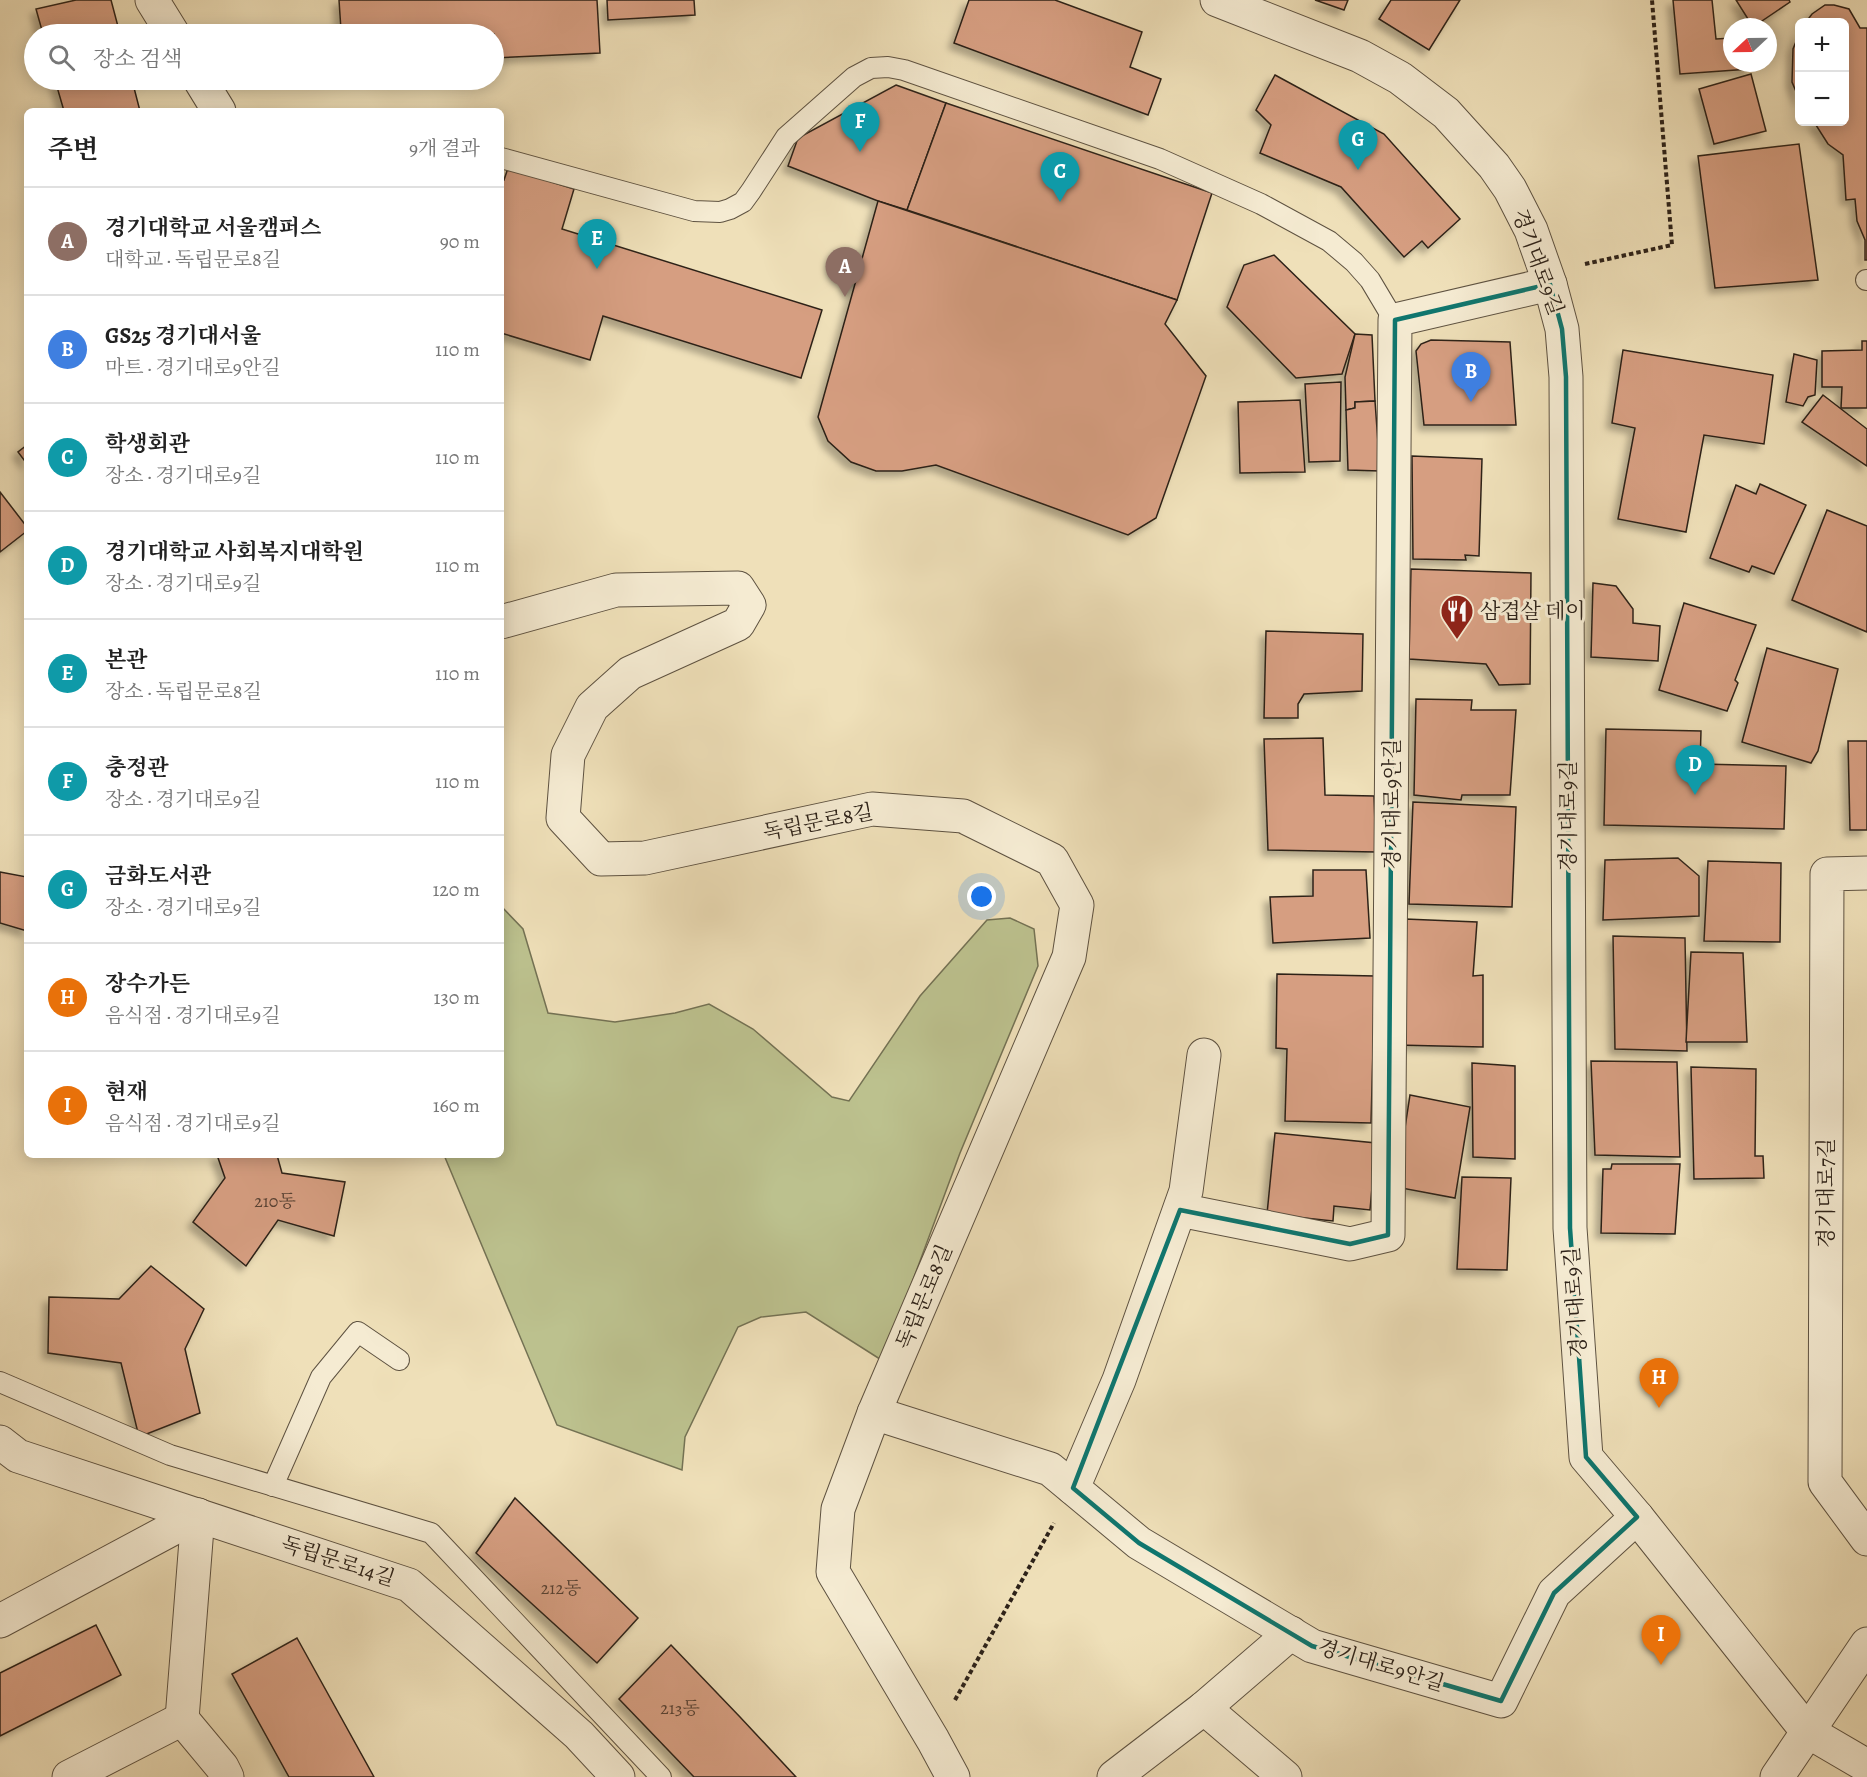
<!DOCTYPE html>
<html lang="ko">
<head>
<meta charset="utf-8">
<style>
  :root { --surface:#fff; --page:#f2f2f2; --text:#222; --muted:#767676; --line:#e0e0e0; --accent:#8f2418 }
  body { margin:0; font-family:Alegreya,"Noto Serif KR",serif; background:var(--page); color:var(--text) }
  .controls { position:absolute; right:18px; top:18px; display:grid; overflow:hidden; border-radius:9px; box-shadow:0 3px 15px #0003 }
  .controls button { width:54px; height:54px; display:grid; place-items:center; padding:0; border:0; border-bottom:2px solid var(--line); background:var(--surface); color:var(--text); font:30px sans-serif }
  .compass { position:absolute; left:1723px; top:18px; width:54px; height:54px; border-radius:50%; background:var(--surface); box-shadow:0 3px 15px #0003; rotate:248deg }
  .you { position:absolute; left:982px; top:897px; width:21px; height:21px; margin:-15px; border:4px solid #fff; border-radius:50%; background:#1a73e8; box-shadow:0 0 0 9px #1a73e833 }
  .badge { display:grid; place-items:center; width:39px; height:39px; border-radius:50%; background:var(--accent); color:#fff; font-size:20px; font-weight:700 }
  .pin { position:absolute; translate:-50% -50px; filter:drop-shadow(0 2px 3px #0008) }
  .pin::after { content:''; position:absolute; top:32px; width:21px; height:18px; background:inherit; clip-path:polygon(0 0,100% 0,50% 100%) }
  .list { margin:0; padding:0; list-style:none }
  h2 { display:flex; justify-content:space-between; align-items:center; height:78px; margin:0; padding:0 24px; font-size:26px }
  h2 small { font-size:20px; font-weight:400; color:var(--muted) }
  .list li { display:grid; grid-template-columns:39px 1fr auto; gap:18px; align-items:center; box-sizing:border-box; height:108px; padding:0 24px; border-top:2px solid var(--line) }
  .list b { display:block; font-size:22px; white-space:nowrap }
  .list p { margin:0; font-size:20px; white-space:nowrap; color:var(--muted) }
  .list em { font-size:20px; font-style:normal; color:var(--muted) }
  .icon { flex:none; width:33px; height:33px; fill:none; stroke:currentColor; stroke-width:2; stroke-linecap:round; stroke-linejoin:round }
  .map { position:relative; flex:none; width:1867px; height:1777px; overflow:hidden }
  .search { position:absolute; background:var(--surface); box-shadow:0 3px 15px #0003; left:24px; top:24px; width:480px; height:66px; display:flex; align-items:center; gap:15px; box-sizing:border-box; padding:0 21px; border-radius:33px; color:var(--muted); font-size:22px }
  .panel { position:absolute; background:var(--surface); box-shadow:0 3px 15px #0003; left:24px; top:108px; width:480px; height:1050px; border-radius:9px }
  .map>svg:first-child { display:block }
</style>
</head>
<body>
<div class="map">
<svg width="1867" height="1777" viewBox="0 0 1867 1777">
  <defs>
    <filter id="shadow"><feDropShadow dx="-5.5" dy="5.5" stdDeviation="3" flood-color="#0004"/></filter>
  </defs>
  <rect width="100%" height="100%" fill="#efe0b9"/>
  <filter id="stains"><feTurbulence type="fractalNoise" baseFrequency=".00333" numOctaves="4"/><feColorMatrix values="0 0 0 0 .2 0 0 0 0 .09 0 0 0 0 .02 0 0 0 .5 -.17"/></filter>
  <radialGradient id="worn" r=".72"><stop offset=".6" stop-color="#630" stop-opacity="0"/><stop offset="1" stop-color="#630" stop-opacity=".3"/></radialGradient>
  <!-- green -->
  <path fill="#bcc18e" stroke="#747254" stroke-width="1.5" d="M501,906L523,929L548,1013L615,1022L675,1013L709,1004L753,1029L832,1097L849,1101L920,996L987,920L1010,918L1034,929L1038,966L960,1153L883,1361L806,1312L761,1317L738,1327L685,1437L682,1470L557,1425L444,1155H501Z"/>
  <!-- building -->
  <g fill="#d69e81" stroke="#2d2219" stroke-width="1.5" filter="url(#shadow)">
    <path d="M76,0H111L120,34H43L36,9Z"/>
    <path d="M339,0H597L600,53L494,58V34H357V29L341,30Z"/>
    <path d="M607,0H694L695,15L608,20Z"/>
    <path d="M969,0H1055L1142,32L1130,67L1161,79L1148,115L954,43Z"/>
    <path d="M1315,0H1348L1344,10Z"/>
    <path d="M1391,0H1460L1429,50L1379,19Z"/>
    <path d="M1673,0H1712L1716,39L1732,38V63H1750V69L1680,74Z"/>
    <path d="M1736,0H1789L1790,2L1753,27Z"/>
    <path d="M1825,5H1834L1849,9L1860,28H1867V260H1865V240L1857,221L1855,199L1846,200L1843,155L1828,144L1814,122H1844V22H1806L1812,14Z"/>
    <path d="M1800,32V101L1792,82L1793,49Z"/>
    <path d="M1751,74L1766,131L1714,144L1699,89Z"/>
    <path d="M1275,75L1384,134L1460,219L1428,248L1422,241L1404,257L1341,187L1260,153L1271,125L1256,110Z"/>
    <path d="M55,80H132L140,111H64Z"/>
    <path d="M896,85L946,103L907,210L878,201L788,166L798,138Z"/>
    <path d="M946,103L1212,193L1177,300L907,210Z"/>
    <path d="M1799,144L1818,280L1715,288L1698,156Z"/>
    <path d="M508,168L574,189L562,229L822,310L801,378L603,316L590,360L501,333V179L504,180Z"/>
    <path d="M878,201L1177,300L1165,324L1206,376L1156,518L1128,535L936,465L902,471H876L851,462L828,441L818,417Z"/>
    <path d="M1274,255L1355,334L1342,374L1296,378L1227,307L1244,265Z"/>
    <path d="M1355,334L1372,335L1375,401L1355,402V408L1346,410L1345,377Z"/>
    <path d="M1431,340L1510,342L1516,425H1424L1416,351L1421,344Z"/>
    <path d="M1862,341H1867V408H1841L1842,387H1822V351L1862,350Z"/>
    <path d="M1623,350L1773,375L1764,444L1704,435L1686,532L1618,519L1635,428L1612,423Z"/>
    <path d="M1794,354L1817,360L1815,395L1808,397L1803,406L1786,402Z"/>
    <path d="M1341,382L1340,461L1309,462L1305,384Z"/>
    <path d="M1823,395L1867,429V466L1802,422Z"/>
    <path d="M1300,400L1305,472L1240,473L1238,402Z"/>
    <path d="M1375,401L1380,471L1348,470L1346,410L1355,408V402Z"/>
    <path d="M27,445V464L18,452Z"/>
    <path d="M1412,456L1482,459L1479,556L1465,555L1466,560L1413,559Z"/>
    <path d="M1760,484L1806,505L1774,574L1752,566L1749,572L1710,558L1736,485L1756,494Z"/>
    <path d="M0,492L27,527V531L0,552Z"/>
    <path d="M1827,510L1867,526V632L1792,600Z"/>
    <path d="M1411,569L1531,573L1530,684L1499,685L1486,664L1409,659Z"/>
    <path d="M1593,583L1616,586L1633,609V623L1660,626L1658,661L1591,657Z"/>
    <path d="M1684,603L1756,625L1735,680L1738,683L1727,711L1659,690Z"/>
    <path d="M1266,631L1363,634L1362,691L1304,694L1298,704V718H1264Z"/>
    <path d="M1767,648L1838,669L1818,751L1811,763L1742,742Z"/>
    <path d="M1416,699L1472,700L1471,710H1516L1510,795H1462L1461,800L1414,795Z"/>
    <path d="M1606,729L1701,731L1700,764L1786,766L1784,829L1604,825Z"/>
    <path d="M1323,738L1325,795L1374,796L1376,852L1268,850L1264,739Z"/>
    <path d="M1848,741H1867V830H1850Z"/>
    <path d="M1413,802L1516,807L1512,907L1409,904Z"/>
    <path d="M1678,858L1699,876V916L1603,920L1605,860Z"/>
    <path d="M1708,861L1781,863L1780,942L1704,941Z"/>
    <path d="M1313,870H1366L1370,938L1273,943L1270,897L1313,896Z"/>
    <path d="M0,872L27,877V931L0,923Z"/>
    <path d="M1405,919L1477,922L1473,976L1483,975V1047L1396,1045Z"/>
    <path d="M1613,936L1685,938L1687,1051L1615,1049Z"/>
    <path d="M1691,952L1743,953L1747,1042H1686Z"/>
    <path d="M1277,974L1375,976L1371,1123L1285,1121L1287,1049L1276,1048Z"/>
    <path d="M1591,1061L1677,1062L1680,1157L1595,1155Z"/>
    <path d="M1472,1063L1515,1066V1159L1473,1157Z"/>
    <path d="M1691,1067L1756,1069L1755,1156H1763L1764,1178L1694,1179Z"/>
    <path d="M1410,1095L1470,1107L1455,1198L1396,1187Z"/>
    <path d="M1275,1133L1376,1143L1370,1210L1334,1206L1333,1221L1267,1214Z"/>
    <path d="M217,1155H277L282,1173L345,1182L334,1236L278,1220L246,1266L193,1222L225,1178Z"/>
    <path d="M1612,1164H1680L1675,1234L1601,1233L1603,1169H1611Z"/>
    <path d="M1462,1177L1511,1178L1507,1270L1457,1269Z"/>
    <path d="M151,1266L204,1309L185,1349L200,1413L139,1437L121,1363L48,1353L49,1297L119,1299Z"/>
    <path d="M515,1498L638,1618L597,1663L476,1553Z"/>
    <path d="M96,1625L121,1675L0,1736V1673Z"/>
    <path d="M297,1638L374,1777H289L232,1674Z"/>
    <path d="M671,1645L740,1717L796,1777H694L619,1699Z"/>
  </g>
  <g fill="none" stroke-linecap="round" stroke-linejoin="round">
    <defs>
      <g id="service">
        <path d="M501,158L694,211L720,212L730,209L743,202L751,191L786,137L854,77L871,68L888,67L904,70L1160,159L1261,204L1329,241L1354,262L1370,280L1395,322"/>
        <path d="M1866,280H1867"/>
        <path d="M0,1382L170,1455L431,1533L661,1777"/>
        <path d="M273,1486L321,1377L358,1332L399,1360"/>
      </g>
      <g id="minor">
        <path d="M152,0L173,34"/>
        <path d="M1217,0L1360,56L1400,78L1446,113L1494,166L1510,189L1531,230L1550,284L1562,329L1566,377L1570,1228L1586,1457L1637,1517L1807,1731L1867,1766"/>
        <path d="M200,80L219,111"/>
        <path d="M501,622L616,590L738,588L749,605L738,624L630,673L592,707L568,755L563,818L601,859L645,858L872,809L963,816L1052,860L1077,905L1069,957L874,1413L838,1509L833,1572L933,1740L953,1777"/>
        <path d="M1180,1210L1350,1244L1388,1235L1395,320L1550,284"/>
        <path d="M874,1413L1050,1469L1139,1543L1312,1646L1501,1701L1554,1593L1637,1517"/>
        <path d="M0,1442L18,1456L409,1585L579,1735L618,1777"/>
        <path d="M1073,1488L1119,1380L1186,1191L1204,1055"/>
        <path d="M198,1515L182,1719L222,1767L227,1777"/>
        <path d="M1867,1539L1825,1482L1827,874L1867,873"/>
        <path d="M0,1621L198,1515"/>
        <path d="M1204,1708L1285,1777"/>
        <path d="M69,1777L182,1719"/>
        <path d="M1114,1777L1204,1708L1291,1633"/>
        <path d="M1777,1777L1867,1644"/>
      </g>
    </defs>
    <!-- service casing -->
    <use href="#service" stroke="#5e5241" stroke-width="22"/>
    <!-- minor casing -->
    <use href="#minor" stroke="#5e5241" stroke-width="35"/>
    <!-- path -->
    <g stroke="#2d2219" stroke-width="4" stroke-dasharray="4.5 3" stroke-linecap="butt">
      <path d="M1585,264L1672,245L1652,0"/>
      <path d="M955,1700L1054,1523"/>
    </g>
    <!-- service -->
    <use href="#service" stroke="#f5ebd2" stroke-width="20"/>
    <!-- minor -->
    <use href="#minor" stroke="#f5ebd2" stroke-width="33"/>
  </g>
  <!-- marked area -->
  <path fill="none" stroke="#0f766e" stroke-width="4.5" stroke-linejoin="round" d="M1550,284L1562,329L1566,377L1570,1228L1586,1457L1637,1517L1554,1593L1501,1701L1312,1646L1139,1543L1073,1488L1180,1210L1350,1244L1388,1235L1395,320Z"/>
  <!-- icons -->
  <defs>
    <symbol id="restaurant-pin" viewBox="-11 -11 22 30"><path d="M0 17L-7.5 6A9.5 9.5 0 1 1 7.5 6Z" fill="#8f2418" stroke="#f5ebd2"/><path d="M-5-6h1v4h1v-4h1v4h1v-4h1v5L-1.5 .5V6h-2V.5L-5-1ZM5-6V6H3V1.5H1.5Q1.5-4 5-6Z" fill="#fff"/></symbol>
  </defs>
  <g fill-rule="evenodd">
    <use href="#restaurant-pin" x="1438" y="592" width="38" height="52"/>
  </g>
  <g text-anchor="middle" stroke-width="6" stroke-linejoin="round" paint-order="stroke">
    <!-- number labels -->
    <g font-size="18" fill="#574133">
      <text x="275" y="1207">210동</text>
      <text x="561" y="1594">212동</text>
      <text x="680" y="1714">213동</text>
    </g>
    <!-- street labels -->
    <g font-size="21" fill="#2d2219" stroke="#f5ebd2">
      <text transform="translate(1538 262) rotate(70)" y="7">경기대로9길</text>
      <text transform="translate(1392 804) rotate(-90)" y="7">경기대로9안길</text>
      <text transform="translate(1568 816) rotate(-90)" y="7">경기대로9길</text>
      <text transform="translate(818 822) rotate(-11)" y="7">독립문로8길</text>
      <text transform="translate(1826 1193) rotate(-90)" y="7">경기대로7길</text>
      <text transform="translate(924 1297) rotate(-67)" y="7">독립문로8길</text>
      <text transform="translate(1575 1302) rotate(-94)" y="7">경기대로9길</text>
      <text transform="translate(338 1561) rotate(18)" y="7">독립문로14길</text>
      <text transform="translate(1381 1665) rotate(17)" y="7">경기대로9안길</text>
    </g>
    <!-- poi labels -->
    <g font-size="21" fill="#2d2219" stroke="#f5ebd2" text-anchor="start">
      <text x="1480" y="618">삼겹살 데이</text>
    </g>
  </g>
  <rect width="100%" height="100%" filter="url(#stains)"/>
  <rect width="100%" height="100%" fill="url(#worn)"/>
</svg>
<div class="controls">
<button>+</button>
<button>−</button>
</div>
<svg class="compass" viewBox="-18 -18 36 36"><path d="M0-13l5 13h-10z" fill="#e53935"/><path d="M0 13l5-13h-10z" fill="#767676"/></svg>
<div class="you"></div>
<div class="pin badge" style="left:845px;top:297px;background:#8d6e63">A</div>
<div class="pin badge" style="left:1471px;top:402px;background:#3f7fe0">B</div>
<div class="pin badge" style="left:1060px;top:202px;background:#0f9aa8">C</div>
<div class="pin badge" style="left:1695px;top:795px;background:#0f9aa8">D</div>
<div class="pin badge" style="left:597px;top:269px;background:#0f9aa8">E</div>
<div class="pin badge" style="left:860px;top:152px;background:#0f9aa8">F</div>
<div class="pin badge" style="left:1358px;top:170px;background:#0f9aa8">G</div>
<div class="pin badge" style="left:1659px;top:1408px;background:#e8710a">H</div>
<div class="pin badge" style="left:1661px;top:1665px;background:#e8710a">I</div>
<div class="search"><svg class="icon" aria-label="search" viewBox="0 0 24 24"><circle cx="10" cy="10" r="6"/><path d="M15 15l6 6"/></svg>장소 검색</div>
<section class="panel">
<h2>주변<small>9개 결과</small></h2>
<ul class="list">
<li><span class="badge" style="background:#8d6e63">A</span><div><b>경기대학교 서울캠퍼스</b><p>대학교 · 독립문로8길</p></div><em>90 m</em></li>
<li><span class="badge" style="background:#3f7fe0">B</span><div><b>GS25 경기대서울</b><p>마트 · 경기대로9안길</p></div><em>110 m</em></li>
<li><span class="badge" style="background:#0f9aa8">C</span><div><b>학생회관</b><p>장소 · 경기대로9길</p></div><em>110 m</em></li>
<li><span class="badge" style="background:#0f9aa8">D</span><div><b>경기대학교 사회복지대학원</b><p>장소 · 경기대로9길</p></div><em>110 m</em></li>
<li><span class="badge" style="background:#0f9aa8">E</span><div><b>본관</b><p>장소 · 독립문로8길</p></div><em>110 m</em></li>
<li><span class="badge" style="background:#0f9aa8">F</span><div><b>충정관</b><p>장소 · 경기대로9길</p></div><em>110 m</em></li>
<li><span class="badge" style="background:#0f9aa8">G</span><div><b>금화도서관</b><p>장소 · 경기대로9길</p></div><em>120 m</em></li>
<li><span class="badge" style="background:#e8710a">H</span><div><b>장수가든</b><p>음식점 · 경기대로9길</p></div><em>130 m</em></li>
<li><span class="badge" style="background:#e8710a">I</span><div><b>현재</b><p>음식점 · 경기대로9길</p></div><em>160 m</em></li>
</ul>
</section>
</div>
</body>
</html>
